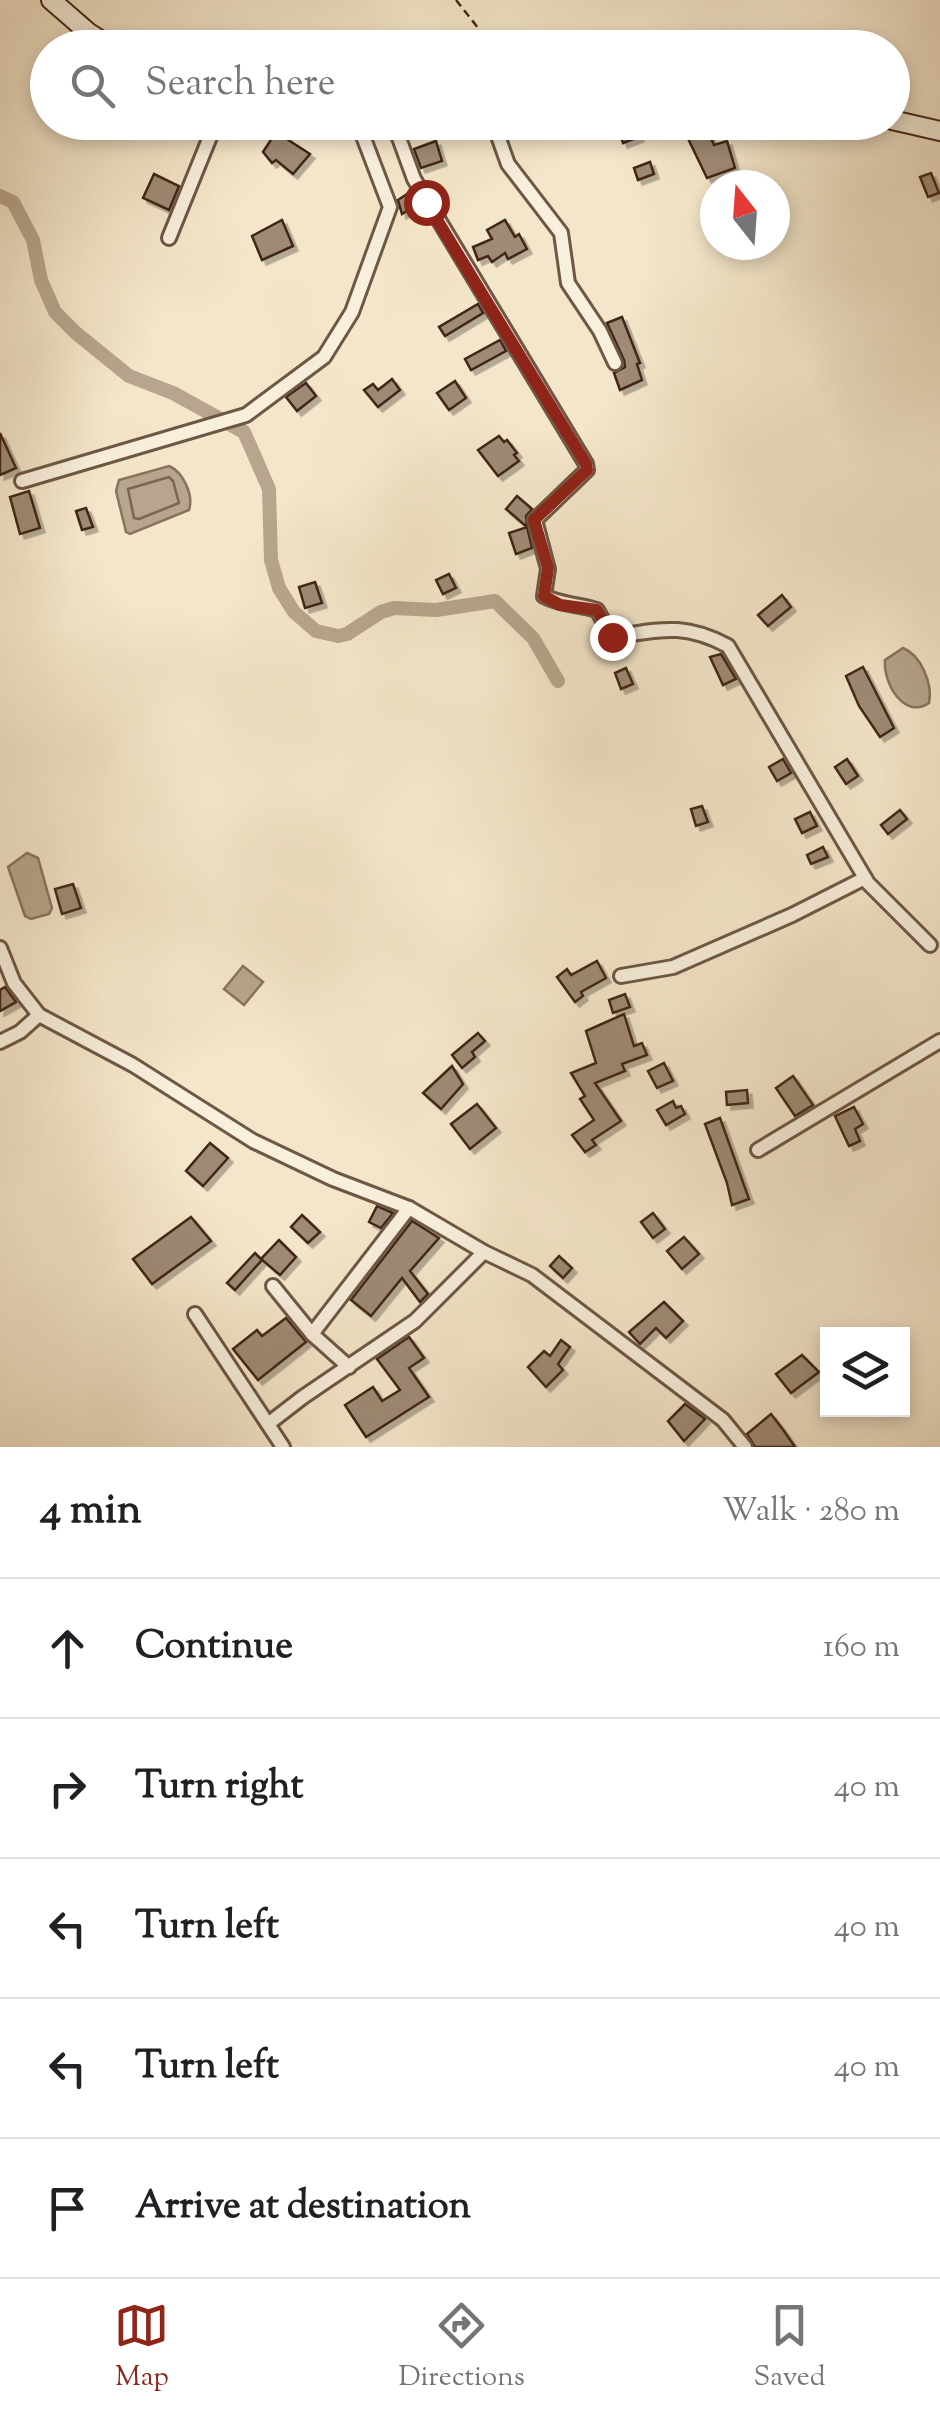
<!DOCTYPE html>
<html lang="en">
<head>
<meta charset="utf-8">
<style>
  :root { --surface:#fff; --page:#f6f6f6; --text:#202124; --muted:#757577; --line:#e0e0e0; --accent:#8f2418 }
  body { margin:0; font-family:"Sorts Mill Goudy",serif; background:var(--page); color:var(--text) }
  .controls { position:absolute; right:30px; bottom:30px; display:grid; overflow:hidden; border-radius:0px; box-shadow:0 5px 15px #0003 }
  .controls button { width:90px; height:90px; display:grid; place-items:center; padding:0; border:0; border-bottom:2px solid var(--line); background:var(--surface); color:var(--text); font:50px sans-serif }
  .compass { position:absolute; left:700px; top:170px; width:90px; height:90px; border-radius:50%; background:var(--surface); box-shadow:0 5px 15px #0003; rotate:343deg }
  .stop { position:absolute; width:30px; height:30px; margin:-22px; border:8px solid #8f2418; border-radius:50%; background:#fff }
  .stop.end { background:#8f2418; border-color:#fff; box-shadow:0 2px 10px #0008 }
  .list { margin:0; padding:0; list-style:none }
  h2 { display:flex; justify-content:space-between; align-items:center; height:130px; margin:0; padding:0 40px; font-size:42px }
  h2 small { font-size:32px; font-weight:400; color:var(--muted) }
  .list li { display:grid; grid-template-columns:65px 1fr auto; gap:30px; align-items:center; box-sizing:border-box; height:140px; padding:0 40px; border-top:2px solid var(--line) }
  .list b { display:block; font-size:38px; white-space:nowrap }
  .list em { font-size:32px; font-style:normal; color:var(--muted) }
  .icon { flex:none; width:55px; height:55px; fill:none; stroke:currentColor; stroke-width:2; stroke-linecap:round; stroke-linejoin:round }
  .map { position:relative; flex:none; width:940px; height:1447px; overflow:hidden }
  .search { position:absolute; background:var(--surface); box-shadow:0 5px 15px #0003; left:30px; right:30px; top:30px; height:110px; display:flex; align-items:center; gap:25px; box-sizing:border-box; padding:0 35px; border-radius:55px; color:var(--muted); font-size:38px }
  .sheet { height:830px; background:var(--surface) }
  nav { display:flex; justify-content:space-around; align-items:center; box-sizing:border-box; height:140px; border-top:2px solid var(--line); background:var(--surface); font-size:28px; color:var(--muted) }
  nav a { display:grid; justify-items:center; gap:5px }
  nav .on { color:var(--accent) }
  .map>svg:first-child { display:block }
</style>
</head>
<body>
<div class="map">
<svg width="940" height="1447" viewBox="0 0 940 1447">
  <defs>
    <filter id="shadow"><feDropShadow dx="4.5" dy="4.5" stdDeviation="0" flood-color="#0004"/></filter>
  </defs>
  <rect width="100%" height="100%" fill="#f4e6ca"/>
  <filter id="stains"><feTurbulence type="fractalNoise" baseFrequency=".002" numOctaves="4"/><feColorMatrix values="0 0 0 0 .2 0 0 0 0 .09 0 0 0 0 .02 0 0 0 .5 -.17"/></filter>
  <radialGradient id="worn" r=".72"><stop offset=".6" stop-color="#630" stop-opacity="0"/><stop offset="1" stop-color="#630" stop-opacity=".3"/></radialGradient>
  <!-- water -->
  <g fill="#b7a58d" stroke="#88735e" stroke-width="2.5">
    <path d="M169,466C183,472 194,495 189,510L130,534L126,532L116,491L119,480Z"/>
    <path d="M903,648C921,655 933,684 929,703C904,720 883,683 885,660Z"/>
    <path d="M27,853L38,858L52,908L49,914L31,919L25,916L8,867Z"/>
    <path d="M243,966L263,982L244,1005L224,989Z"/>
  </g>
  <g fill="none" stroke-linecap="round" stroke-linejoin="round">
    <!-- shore -->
    <path stroke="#7c6652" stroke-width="2.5" d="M169,477L173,481L179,503L139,519L134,518L128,489Z"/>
    <!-- canal -->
    <path stroke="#b7a58d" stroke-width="14" d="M0,196L13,202L33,240L41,280L55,312L76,333L129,376L173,393L244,432L269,489L271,560L279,588L294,612L316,631L338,636L347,634L381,612L394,608L436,610L495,601L533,638L558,681"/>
  </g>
  <!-- building -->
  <g fill="#9e8a75" stroke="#412718" stroke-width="2.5" filter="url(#shadow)">
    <path d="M616,122H635L639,137L623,143Z"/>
    <path d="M690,122H704L714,145L727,141L735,168L707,178L682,126Z"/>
    <path d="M276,132L310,154L293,174L276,160L272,163L263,152Z"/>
    <path d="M436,141L442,161L421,168L414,149Z"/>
    <path d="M650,162L654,174L638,180L634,168Z"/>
    <path d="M931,173L939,193L928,197L920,177Z"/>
    <path d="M154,174L179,186L169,210L143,198Z"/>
    <path d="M410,192L417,204L402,214L398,200Z"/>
    <path d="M282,220L293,246L262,260L252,236Z"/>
    <path d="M505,220L515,237L519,234L527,249L508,259L505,253L492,262L488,256L478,260L473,247L492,239L487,230Z"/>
    <path d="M478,304L483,313L445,336L439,327Z"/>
    <path d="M622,317L640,363L637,364L642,380L620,390L614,373L625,367L624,360L607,323Z"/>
    <path d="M500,340L506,351L471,370L465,359Z"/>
    <path d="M392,379L400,390L378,407L364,390L373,384L378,390Z"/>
    <path d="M455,381L466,398L449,410L437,393Z"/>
    <path d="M306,383L316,396L297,411L286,397Z"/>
    <path d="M0,433L16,468L0,475Z"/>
    <path d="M499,436L504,442L507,440L517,453L514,455L519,461L498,476L478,450Z"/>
    <path d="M29,491L40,528L20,534L10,497Z"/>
    <path d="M517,496L532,509L526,516L527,527L506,509Z"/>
    <path d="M86,508L93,527L82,530L76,511Z"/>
    <path d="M527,527L532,548L516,554L509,533Z"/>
    <path d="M449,574L456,588L443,594L436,580Z"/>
    <path d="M315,582L322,603L305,608L299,587Z"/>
    <path d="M782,595L791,607L768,626L758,615Z"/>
    <path d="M721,654L736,679L723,685L710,657Z"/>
    <path d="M863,667L894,728L880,737L859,706L846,676Z"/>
    <path d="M626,668L633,684L621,689L615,673Z"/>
    <path d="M783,759L791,773L777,781L769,767Z"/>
    <path d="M847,759L858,776L846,784L835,767Z"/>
    <path d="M702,806L708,822L696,826L691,809Z"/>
    <path d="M900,810L907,819L888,834L881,825Z"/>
    <path d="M810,812L817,826L802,833L795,819Z"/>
    <path d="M823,847L828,857L811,864L807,855Z"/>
    <path d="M73,884L81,908L62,914L55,889Z"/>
    <path d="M597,961L606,978L581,992L583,996L575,1002L557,977L567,969L571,975Z"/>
    <path d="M5,987L16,1002L0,1011V990Z"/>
    <path d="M625,994L630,1007L613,1013L609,1000Z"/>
    <path d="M624,1014L634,1046L642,1043L647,1055L622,1064L625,1071L595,1083L621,1121L592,1140L596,1145L585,1152L572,1135L594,1120L580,1099L585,1096L571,1073L596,1063L586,1031Z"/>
    <path d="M478,1033L485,1041L472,1052L475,1057L462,1068L452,1055Z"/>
    <path d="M664,1063L673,1081L657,1088L648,1071Z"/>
    <path d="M452,1066L463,1084L441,1109L423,1093Z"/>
    <path d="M793,1076L813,1105L795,1116L776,1088Z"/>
    <path d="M747,1090L748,1103L727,1105L726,1092Z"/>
    <path d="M673,1101L676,1108L681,1106L685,1114L666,1125L657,1110Z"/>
    <path d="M477,1104L496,1128L470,1149L451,1124Z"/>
    <path d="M854,1107L863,1124L855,1129L860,1141L849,1146L835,1116Z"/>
    <path d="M720,1118L749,1199L732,1205L727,1183L705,1124Z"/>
    <path d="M210,1143L228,1158L203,1186L186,1171Z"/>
    <path d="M377,1206L393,1213L381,1228L369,1222Z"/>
    <path d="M653,1213L665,1229L653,1238L641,1222Z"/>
    <path d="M302,1215L320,1232L308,1243L291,1227Z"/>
    <path d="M191,1217L211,1241L152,1284L133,1259Z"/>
    <path d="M412,1221L439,1238L410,1271L428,1294L420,1302L402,1278L371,1316L351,1300Z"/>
    <path d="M684,1237L699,1254L682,1269L667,1251Z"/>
    <path d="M279,1240L296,1257L280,1275L261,1259Z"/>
    <path d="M255,1253L262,1260L235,1290L227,1283Z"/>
    <path d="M559,1256L572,1268L563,1278L550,1266Z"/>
    <path d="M664,1302L683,1321L666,1338L656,1328L640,1344L629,1332Z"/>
    <path d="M286,1318L306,1342L258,1380L233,1349L257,1330L262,1336Z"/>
    <path d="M409,1337L424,1358L409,1368L429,1397L366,1437L345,1405L373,1387L382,1401L400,1390L377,1359Z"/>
    <path d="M561,1340L570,1347L558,1364L563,1370L546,1387L528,1367L544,1351L550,1356Z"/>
    <path d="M802,1355L819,1372L791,1393L776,1374Z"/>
    <path d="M685,1404L705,1419L684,1441L668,1421Z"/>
    <path d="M771,1414L784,1431L795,1447H755L747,1434Z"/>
  </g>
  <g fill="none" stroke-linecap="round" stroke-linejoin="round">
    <defs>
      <g id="street">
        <path d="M493,122L508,164L561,233L568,283L600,331L615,363"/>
        <path d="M395,127L414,179L586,464L587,470L535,520L548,569L544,596C561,605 578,604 597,610L612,637C660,630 683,622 728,646L868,883L930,945"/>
        <path d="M169,238L216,122"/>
        <path d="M22,481L246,415L324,357L352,312L390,207L358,123"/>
        <path d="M0,948L14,983L39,1015L133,1065L253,1141L333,1179L409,1208L484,1252L532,1275L723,1420L745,1447"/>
        <path d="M621,976L673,967L792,915L865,878"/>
        <path d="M0,1042L20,1032L39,1015"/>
        <path d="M758,1150L940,1041"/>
        <path d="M273,1286L312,1334L349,1367"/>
        <path d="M195,1314L283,1447"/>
        <path d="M312,1334L409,1208"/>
        <path d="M268,1424L303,1397L415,1321L484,1252"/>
      </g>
      <g id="secondary">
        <path d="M51,0L89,33L113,48"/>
        <path d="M892,120L940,131"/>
        <path d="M356,122L395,127L422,122"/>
      </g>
    </defs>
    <!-- street casing -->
    <use href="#street" stroke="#6e5744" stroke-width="18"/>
    <!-- secondary casing -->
    <use href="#secondary" stroke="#412718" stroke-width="22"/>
    <!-- path -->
    <path stroke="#412718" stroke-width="2.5" stroke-dasharray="8 5" stroke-linecap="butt" d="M456,0L494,48"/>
    <!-- street -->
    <use href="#street" stroke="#f8efdd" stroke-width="12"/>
    <!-- secondary -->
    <use href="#secondary" stroke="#f8efdd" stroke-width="18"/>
  </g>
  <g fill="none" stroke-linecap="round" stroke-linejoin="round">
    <!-- route -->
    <path stroke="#8f2418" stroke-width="12" d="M426,202L586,464L587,470L534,520L548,568L544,596L560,605L597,610L612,637"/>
  </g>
  <rect width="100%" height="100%" filter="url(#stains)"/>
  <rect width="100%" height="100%" fill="url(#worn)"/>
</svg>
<div class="controls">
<button><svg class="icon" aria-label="layers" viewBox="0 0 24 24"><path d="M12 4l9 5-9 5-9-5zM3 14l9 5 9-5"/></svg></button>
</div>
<svg class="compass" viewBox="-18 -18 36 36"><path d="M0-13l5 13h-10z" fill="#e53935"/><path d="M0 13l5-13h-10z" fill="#757577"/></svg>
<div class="stop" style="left:426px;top:202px"></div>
<div class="stop end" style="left:612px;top:637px"></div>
<div class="search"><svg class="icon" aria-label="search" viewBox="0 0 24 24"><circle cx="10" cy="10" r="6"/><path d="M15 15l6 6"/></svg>Search here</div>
</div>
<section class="sheet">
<h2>4 min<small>Walk · 280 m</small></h2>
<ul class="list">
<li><svg class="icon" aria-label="ahead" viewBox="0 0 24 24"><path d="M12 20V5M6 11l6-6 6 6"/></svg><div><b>Continue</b></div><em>160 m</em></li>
<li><svg class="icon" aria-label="right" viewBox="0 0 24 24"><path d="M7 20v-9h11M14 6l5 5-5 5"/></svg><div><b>Turn right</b></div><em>40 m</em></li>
<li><svg class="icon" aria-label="left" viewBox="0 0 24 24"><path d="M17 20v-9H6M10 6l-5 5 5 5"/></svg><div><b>Turn left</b></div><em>40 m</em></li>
<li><svg class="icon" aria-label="left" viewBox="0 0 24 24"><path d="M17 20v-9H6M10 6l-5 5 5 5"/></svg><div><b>Turn left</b></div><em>40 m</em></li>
<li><svg class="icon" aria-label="arrive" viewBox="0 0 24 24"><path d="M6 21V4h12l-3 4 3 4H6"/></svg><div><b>Arrive at destination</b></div></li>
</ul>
</section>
<nav>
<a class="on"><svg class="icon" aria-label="map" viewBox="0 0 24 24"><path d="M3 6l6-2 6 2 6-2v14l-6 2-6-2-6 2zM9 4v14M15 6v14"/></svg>Map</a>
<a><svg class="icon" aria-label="directions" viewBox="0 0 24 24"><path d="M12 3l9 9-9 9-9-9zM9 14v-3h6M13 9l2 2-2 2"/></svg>Directions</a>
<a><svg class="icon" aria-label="saved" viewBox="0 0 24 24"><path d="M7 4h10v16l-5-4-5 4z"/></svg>Saved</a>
</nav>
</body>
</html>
